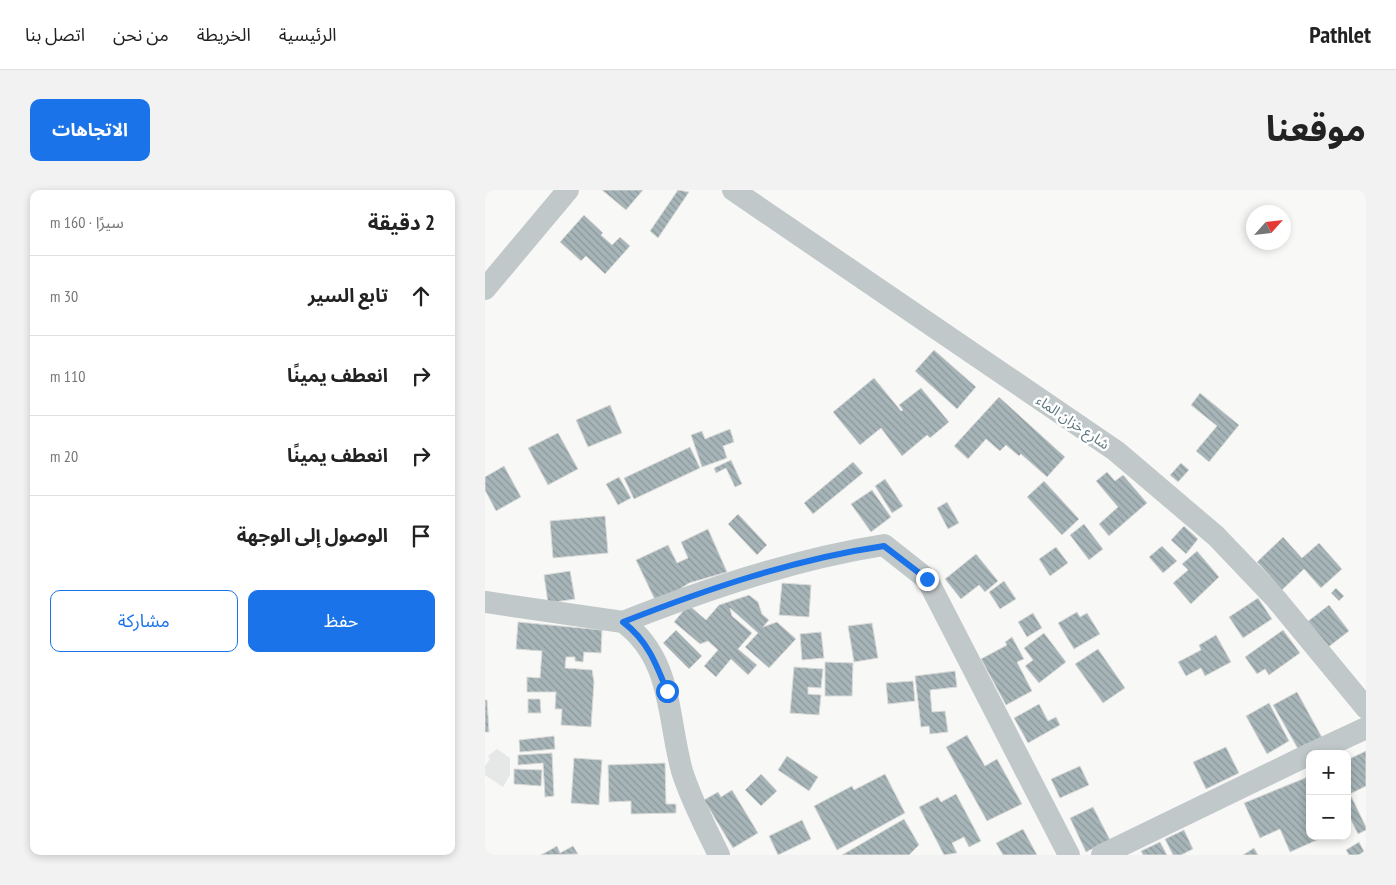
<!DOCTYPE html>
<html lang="ar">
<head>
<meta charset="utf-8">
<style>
  :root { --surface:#fff; --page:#f2f2f2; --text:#222; --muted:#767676; --line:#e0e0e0; --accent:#1a73e8 }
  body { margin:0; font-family:"PT Sans Narrow","Noto Sans Arabic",sans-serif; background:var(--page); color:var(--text); direction:rtl }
  .controls { position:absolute; right:15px; bottom:15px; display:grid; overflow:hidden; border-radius:10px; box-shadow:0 2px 8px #0003 }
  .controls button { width:45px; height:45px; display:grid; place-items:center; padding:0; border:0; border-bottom:1px solid var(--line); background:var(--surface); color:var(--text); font:25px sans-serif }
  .compass { position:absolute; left:761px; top:15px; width:45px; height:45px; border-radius:50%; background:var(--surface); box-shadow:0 2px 8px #0003; rotate:63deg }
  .stop { position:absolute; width:15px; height:15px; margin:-11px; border:4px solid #1a73e8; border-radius:50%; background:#fff }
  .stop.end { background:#1a73e8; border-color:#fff; box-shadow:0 1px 5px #0008 }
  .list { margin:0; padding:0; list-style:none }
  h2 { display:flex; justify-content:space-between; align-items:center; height:65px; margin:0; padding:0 20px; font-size:21px }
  h2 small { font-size:16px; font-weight:400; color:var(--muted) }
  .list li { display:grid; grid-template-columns:32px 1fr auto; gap:15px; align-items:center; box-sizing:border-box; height:80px; padding:0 20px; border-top:1px solid var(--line) }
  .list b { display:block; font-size:19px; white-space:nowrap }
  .list em { font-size:16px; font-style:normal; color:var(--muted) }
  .actions { display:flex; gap:10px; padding:15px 20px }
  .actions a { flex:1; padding:11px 0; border:1px solid var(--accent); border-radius:10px; text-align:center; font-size:18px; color:var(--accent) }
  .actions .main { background:var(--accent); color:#fff }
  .icon { flex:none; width:28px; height:28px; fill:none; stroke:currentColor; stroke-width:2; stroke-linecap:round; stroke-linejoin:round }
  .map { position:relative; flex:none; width:881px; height:665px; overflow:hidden; direction:ltr; border-radius:10px }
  header { display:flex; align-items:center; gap:30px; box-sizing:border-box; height:70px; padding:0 25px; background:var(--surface); border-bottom:1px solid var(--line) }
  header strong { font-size:24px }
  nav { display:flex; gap:28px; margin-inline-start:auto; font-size:18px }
  .intro { display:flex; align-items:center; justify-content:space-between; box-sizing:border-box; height:120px; padding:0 30px }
  h1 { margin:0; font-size:35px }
  .button { padding:12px 22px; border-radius:10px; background:var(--accent); color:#fff; font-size:18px; font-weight:700 }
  main { display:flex; gap:30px; padding:0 30px }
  aside { flex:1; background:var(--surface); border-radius:10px; box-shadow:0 2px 8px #0003 }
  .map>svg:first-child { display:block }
</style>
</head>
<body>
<header>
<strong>Pathlet</strong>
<nav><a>الرئيسية</a><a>الخريطة</a><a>من نحن</a><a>اتصل بنا</a></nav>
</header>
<div class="intro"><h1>موقعنا</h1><a class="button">الاتجاهات</a></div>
<main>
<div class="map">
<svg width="881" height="665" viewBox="0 0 881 665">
  <defs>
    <pattern id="building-back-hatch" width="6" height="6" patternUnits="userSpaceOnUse" patternTransform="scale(1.25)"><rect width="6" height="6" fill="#a7b5b8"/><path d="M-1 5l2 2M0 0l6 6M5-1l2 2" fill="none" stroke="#8b989b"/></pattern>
  </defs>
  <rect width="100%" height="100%" fill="#f8f8f6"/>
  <!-- built -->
  <path fill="#e6e8e7" d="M12,559L25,568V585L18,597L0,585V576L5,569L3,566Z"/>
  <!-- building -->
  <g fill="url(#building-back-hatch)" stroke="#dadad8">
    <path d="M117,0H158L141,20Z"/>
    <path d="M193,0L204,2L173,48L165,41Z"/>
    <path d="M99,25L118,43L116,45L127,55L135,47L145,56L120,84L101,66L96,71L75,52Z"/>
    <path d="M449,160L491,197L472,219L430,181Z"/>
    <path d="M389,188L416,221L418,220L414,215L436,198L464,232L445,248L442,245L417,266L396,238L375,255L348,222Z"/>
    <path d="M715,203L754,235L724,272L711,261L732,236L706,215Z"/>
    <path d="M514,207L580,267L562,287L536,264L534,266L521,255L515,261L501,249L483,269L469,256Z"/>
    <path d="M125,215L137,243L103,257L91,230Z"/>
    <path d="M245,239L249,252L238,256L242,268L217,277L206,245L217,241L220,249Z"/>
    <path d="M73,243L93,279L63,295L43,258Z"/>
    <path d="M205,257L215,278L149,309L139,288Z"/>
    <path d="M246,270L257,294L250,297L241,278L231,283L229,278Z"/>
    <path d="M368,272L378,283L328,324L319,313Z"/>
    <path d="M696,273L704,280L693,292L685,285Z"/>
    <path d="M19,276L36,307L11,321L0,300V287Z"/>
    <path d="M622,282L630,291L638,285L662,313L624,346L614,334L633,317L611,291Z"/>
    <path d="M134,287L146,308L133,315L121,294Z"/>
    <path d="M400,289L418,316L407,323L390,296Z"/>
    <path d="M559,291L594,329L577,345L542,307Z"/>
    <path d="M387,300L406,327L386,342L366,314Z"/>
    <path d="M462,312L474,333L463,339L452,318Z"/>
    <path d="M253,324L282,355L272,365L243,334Z"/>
    <path d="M120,326L123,363L68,368L65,331Z"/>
    <path d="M599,334L618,359L604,370L585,345Z"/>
    <path d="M699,336L713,349L701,364L686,350Z"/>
    <path d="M223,339L242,382L204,393L172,414L151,370L183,355L192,373L203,368L196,352Z"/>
    <path d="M798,347L817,368L834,353L857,379L836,398L819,379L797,400L772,372Z"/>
    <path d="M677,356L692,371L678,383L664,367Z"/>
    <path d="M571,357L583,373L565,386L554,369Z"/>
    <path d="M712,361L734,387L706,414L688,393L703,380L697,374Z"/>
    <path d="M491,364L513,391L500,402L494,395L476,409L460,389Z"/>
    <path d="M85,381L90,409L63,413L59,385Z"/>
    <path d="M519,391L531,409L515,419L504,402Z"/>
    <path d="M297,393L326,395L324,427L294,425Z"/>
    <path d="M851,398L859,406L854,411L846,403Z"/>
    <path d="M264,405L273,412L277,424L284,430L278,437L292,432L311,449L284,478L260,457L273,443L245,418L247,426L267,443L253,459L272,475L263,485L246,469L231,487L219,476L233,460L223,451L215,454L189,432L199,420L206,417L221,430L234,415Z"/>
    <path d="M773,408L787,429L758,448L744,427Z"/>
    <path d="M844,415L864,441L842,458L822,432Z"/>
    <path d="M592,422L595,427L602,423L615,444L589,459L573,433Z"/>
    <path d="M548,423L557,438L542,447L533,432Z"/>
    <path d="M33,432L117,440L116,463L99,462L98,472L90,471V467H81L80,478L107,480L109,492L106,537L76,535L77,519H70L71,502H42V487L55,488L57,461L31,459Z"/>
    <path d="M387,433L393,468L369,472L363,436Z"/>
    <path d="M191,440L217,466L204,479L178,453Z"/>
    <path d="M798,440L815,463L784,485L780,479L772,484L760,467Z"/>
    <path d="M336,442L339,468L317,470L315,444Z"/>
    <path d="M559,443L581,472L554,493L540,476L548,470L539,458Z"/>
    <path d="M731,445L746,472L720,486L716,478L701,486L693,472L716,460L714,455Z"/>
    <path d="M527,447L539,469L532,472L547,501L521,515L496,469L522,455L520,452Z"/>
    <path d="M613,459L640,498L618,513L590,474Z"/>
    <path d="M340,472L368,473L367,506H340Z"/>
    <path d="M309,477L338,479L336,498L323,497V504L336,505L334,525L305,523Z"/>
    <path d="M470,481L472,497L445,500L447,522L460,521L463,542L445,544L444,536L436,537L430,486Z"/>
    <path d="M428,491L430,511L403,514L401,493Z"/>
    <path d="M812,502L839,551L816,564L788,515Z"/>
    <path d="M43,509H55L56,523H43Z"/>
    <path d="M0,510H2L4,542H0Z"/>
    <path d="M784,513L804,551L782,564L761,526Z"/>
    <path d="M554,514L563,531L571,527L575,535L543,553L529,528Z"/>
    <path d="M482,545L500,576L512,569L537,614L502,631L461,557Z"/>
    <path d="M69,546L70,559L35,562L34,550Z"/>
    <path d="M741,557L754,583L721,599L708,572Z"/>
    <path d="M881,561V596L865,604L881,637V640L873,644L862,622V570Z"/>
    <path d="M67,563L69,606L60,607L58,573L33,575V565Z"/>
    <path d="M302,566L333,587L324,601L293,580Z"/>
    <path d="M89,568L117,570L114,615L86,613Z"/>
    <path d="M180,573L181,614H191V623L146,624V611L124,612L123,575Z"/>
    <path d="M595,576L604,595L575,608L566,589Z"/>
    <path d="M29,579L57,580L56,596L29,594Z"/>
    <path d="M276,584L292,601L276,616L260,600Z"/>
    <path d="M400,584L420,623L352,660L329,616L367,596L369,600Z"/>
    <path d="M825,586V629L822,630L825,646H830L832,650L805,662L795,639L775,648L759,613Z"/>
    <path d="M247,600L273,643L248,658L219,610L233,602L236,607Z"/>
    <path d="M471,604L496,651L484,657L479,647L467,653L472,663L459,665L434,617L453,607L456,612Z"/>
    <path d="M608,617L625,650L601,662L585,628Z"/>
    <path d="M419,629L434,655L424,665H357Z"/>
    <path d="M317,630L326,649L293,665L284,646Z"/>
    <path d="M538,639L552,665H518L511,653Z"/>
    <path d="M699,640L708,659L696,665H688L680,649Z"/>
    <path d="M675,652L682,665H658L656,661Z"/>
    <path d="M874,652L881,665H864L861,660Z"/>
    <path d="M72,656L75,663L88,656L93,664L56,665Z"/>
    <path d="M769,658L773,665H758Z"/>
  </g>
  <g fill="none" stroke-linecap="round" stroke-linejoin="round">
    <!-- minor -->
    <g stroke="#c1c8ca" stroke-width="22">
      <path d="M248,0L631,261L731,346L791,409L881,518"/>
      <path d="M0,99L83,0"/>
      <path d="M0,412L138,432C188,469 182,527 197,581C206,610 221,638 234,665"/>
      <path d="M138,432C222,399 310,369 399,355L442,389L584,665"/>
      <path d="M825,564L881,538"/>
      <path d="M617,665L825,564"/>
    </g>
  </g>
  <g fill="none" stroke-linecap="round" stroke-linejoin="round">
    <!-- route -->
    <path stroke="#1a73e8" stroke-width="6" d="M182,501C171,473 162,450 138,432C222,399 310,369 399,356L442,389"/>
  </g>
  <g text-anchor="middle" stroke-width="5" stroke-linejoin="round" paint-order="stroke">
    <!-- street labels -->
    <g font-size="14" fill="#5d767d" stroke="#fff">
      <text transform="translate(588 232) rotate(34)" y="5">شارع خزان الماء</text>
    </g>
  </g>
</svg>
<div class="controls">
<button>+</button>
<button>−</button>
</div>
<svg class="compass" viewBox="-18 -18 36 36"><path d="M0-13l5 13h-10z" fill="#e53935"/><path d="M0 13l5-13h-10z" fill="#767676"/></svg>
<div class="stop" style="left:182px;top:501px"></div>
<div class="stop end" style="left:442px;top:389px"></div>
</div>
<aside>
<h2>2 دقيقة<small>سيرًا · 160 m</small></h2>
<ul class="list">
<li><svg class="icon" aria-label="ahead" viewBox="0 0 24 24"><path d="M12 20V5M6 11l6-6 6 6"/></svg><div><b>تابع السير</b></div><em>30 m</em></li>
<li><svg class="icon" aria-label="right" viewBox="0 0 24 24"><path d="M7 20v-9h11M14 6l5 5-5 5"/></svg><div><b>انعطف يمينًا</b></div><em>110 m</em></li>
<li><svg class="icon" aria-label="right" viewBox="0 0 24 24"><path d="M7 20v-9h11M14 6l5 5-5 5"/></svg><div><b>انعطف يمينًا</b></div><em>20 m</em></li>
<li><svg class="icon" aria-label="arrive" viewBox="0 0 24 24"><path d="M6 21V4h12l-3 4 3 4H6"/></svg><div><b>الوصول إلى الوجهة</b></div></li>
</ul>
<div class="actions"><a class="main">حفظ</a><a>مشاركة</a></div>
</aside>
</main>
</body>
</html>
